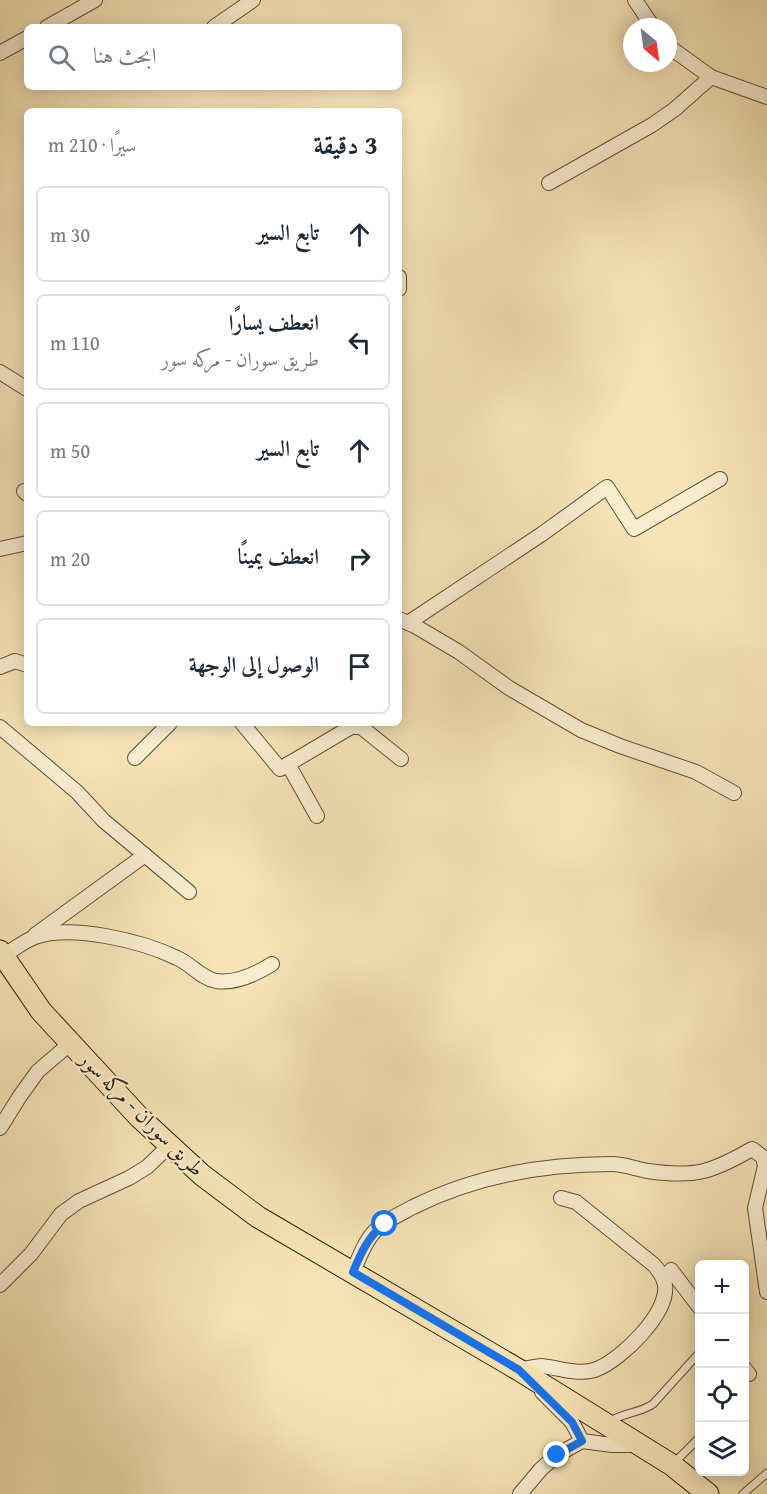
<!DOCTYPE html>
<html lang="ar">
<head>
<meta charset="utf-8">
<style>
  :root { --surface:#fff; --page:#f6f6f7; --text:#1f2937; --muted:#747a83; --line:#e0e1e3 }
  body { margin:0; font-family:"Gentium Book Plus",Amiri,serif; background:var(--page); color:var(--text); direction:rtl }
  .controls { position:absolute; right:18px; bottom:18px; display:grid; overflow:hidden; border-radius:9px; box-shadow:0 3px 15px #0003 }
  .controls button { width:54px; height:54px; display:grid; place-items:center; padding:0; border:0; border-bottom:2px solid var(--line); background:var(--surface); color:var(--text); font:30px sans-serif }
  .compass { position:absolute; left:623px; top:18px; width:54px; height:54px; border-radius:50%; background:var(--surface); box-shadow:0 3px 15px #0003; rotate:151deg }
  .stop { position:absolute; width:18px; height:18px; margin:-14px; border:4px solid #1a73e8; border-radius:50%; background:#fff }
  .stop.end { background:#1a73e8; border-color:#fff; box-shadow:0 2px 6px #0008 }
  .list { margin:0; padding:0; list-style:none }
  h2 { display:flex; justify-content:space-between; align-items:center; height:78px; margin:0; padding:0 24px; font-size:26px }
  h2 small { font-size:20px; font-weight:400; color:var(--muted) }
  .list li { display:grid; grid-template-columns:39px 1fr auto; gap:18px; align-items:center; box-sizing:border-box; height:96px; margin:0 12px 12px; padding:0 12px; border:2px solid var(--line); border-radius:9px }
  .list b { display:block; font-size:22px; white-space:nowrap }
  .list p { margin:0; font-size:20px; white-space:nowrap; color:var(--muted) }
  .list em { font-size:20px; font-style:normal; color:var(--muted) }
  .icon { flex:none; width:33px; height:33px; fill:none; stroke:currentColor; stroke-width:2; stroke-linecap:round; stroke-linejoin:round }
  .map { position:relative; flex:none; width:767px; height:1494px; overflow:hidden; direction:ltr }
  .search { position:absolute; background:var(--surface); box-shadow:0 3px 15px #0003; left:24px; top:24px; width:378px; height:66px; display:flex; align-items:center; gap:15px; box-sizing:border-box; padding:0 21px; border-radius:9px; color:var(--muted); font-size:22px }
  .panel { position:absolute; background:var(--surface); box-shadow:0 3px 15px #0003; left:24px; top:108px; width:378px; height:618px; border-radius:9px; direction:rtl }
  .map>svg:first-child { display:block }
</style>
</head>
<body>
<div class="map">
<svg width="767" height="1494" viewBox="0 0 767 1494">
  <rect width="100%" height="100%" fill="#f6e4b7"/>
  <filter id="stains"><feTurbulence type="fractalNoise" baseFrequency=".00333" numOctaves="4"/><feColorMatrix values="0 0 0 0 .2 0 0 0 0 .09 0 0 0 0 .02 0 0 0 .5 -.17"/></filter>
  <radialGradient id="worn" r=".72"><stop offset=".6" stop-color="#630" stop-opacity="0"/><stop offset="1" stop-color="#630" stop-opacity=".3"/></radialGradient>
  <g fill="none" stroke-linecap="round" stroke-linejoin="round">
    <defs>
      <g id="lane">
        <path d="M608,1423C621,1412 639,1414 653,1404L700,1352"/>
        <path d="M674,1463L700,1437"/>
        <path d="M743,1494L767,1473"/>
      </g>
      <g id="street">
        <path d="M635,0L653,27"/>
        <path d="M47,27L95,0"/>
        <path d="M214,27L253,0"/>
        <path d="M668,46L711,77L767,97"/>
        <path d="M0,53L27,38"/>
        <path d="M549,183L652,125L675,109L711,77"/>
        <path d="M399,277V289"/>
        <path d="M0,372L27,389"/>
        <path d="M24,491L27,494"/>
        <path d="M0,549L27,543"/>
        <path d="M399,619L415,626L459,652L509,688L581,730L620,746L696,772L734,793"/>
        <path d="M408,623L542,534L607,487L634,529L720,479"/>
        <path d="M0,667L15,661L27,665"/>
        <path d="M242,723L280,769L351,727H361L401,759"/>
        <path d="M0,727L77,792L104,821L189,892"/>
        <path d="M135,758L170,723"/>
        <path d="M288,764L317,816"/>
        <path d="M35,935L145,855"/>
        <path d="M3,956C13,950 24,941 35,937C72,924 142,941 177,958C191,964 201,978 216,981C236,984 256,974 272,964"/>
        <path d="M0,1128L20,1096L38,1071L71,1043"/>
        <path d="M353,1272C359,1258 364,1243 374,1232C384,1221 400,1214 413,1207C475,1176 543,1164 612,1164C624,1164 636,1169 648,1171C695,1178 712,1172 752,1149L763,1157L765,1166L755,1208L767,1292"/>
        <path d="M664,1281L671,1270L700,1308"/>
        <path d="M0,1285L31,1254L61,1214L79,1201L129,1178L147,1167L170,1145"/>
        <path d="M744,1368L749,1374"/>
        <path d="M519,1370C526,1369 534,1366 542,1366C560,1368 579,1376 597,1369C622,1359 669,1313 665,1285C664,1277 659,1271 654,1265L576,1202L561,1198"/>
        <path d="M542,1392L572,1422L582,1441"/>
        <path d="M520,1494L541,1469L557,1455L582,1441L612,1445H638"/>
      </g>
      <path id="primary" d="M0,951L41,1011L139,1117L202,1175L258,1217L519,1370L672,1465L708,1494"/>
    </defs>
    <!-- lane casing -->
    <use href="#lane" stroke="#614f34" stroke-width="9"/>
    <!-- street casing -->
    <use href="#street" stroke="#614f34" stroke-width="16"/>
    <!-- primary casing -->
    <use href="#primary" stroke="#2f1d09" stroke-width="23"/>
    <!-- lane -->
    <use href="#lane" stroke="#f9edd0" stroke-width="7"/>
    <!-- street -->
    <use href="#street" stroke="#f9edd0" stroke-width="14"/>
    <!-- primary -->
    <use href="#primary" stroke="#f6e4b7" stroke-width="21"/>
  </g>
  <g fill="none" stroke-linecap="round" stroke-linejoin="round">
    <!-- route -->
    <path stroke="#1a73e8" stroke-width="8" d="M385,1224C368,1236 361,1253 353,1272L519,1370L572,1422L582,1441L557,1455"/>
  </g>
  <g text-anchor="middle" stroke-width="4.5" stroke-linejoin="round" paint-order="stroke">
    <!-- street labels -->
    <g font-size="21" fill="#2f1d09" stroke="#f9edd0">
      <text transform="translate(142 1114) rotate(45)" y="7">طريق سوران - مركه سور</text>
    </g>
  </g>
  <rect width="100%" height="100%" filter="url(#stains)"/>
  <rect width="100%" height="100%" fill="url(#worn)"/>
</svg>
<div class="controls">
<button>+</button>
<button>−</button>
<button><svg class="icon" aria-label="locate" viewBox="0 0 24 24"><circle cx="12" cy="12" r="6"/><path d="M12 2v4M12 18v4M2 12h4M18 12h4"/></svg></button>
<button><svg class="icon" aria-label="layers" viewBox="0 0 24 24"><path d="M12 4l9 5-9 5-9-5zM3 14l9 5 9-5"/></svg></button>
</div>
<svg class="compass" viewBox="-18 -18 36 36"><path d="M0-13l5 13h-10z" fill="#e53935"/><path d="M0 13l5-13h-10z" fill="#747a83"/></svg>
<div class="stop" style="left:385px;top:1224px"></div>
<div class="stop end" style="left:557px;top:1455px"></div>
<div class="search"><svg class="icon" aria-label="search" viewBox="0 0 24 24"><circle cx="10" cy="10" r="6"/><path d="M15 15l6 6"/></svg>ابحث هنا</div>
<section class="panel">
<h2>3 دقيقة<small>سيرًا · 210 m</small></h2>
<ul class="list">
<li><svg class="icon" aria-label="ahead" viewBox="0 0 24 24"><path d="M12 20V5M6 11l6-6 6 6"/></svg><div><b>تابع السير</b></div><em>30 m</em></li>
<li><svg class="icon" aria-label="left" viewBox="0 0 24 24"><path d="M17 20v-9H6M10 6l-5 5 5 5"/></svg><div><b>انعطف يسارًا</b><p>طريق سوران - مركه سور</p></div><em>110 m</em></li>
<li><svg class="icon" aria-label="ahead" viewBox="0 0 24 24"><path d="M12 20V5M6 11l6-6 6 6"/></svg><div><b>تابع السير</b></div><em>50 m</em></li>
<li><svg class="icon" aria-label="right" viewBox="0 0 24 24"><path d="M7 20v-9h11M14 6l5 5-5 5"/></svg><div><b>انعطف يمينًا</b></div><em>20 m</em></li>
<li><svg class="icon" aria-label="arrive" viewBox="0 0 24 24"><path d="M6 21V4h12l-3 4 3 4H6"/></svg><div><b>الوصول إلى الوجهة</b></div></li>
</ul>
</section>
</div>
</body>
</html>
